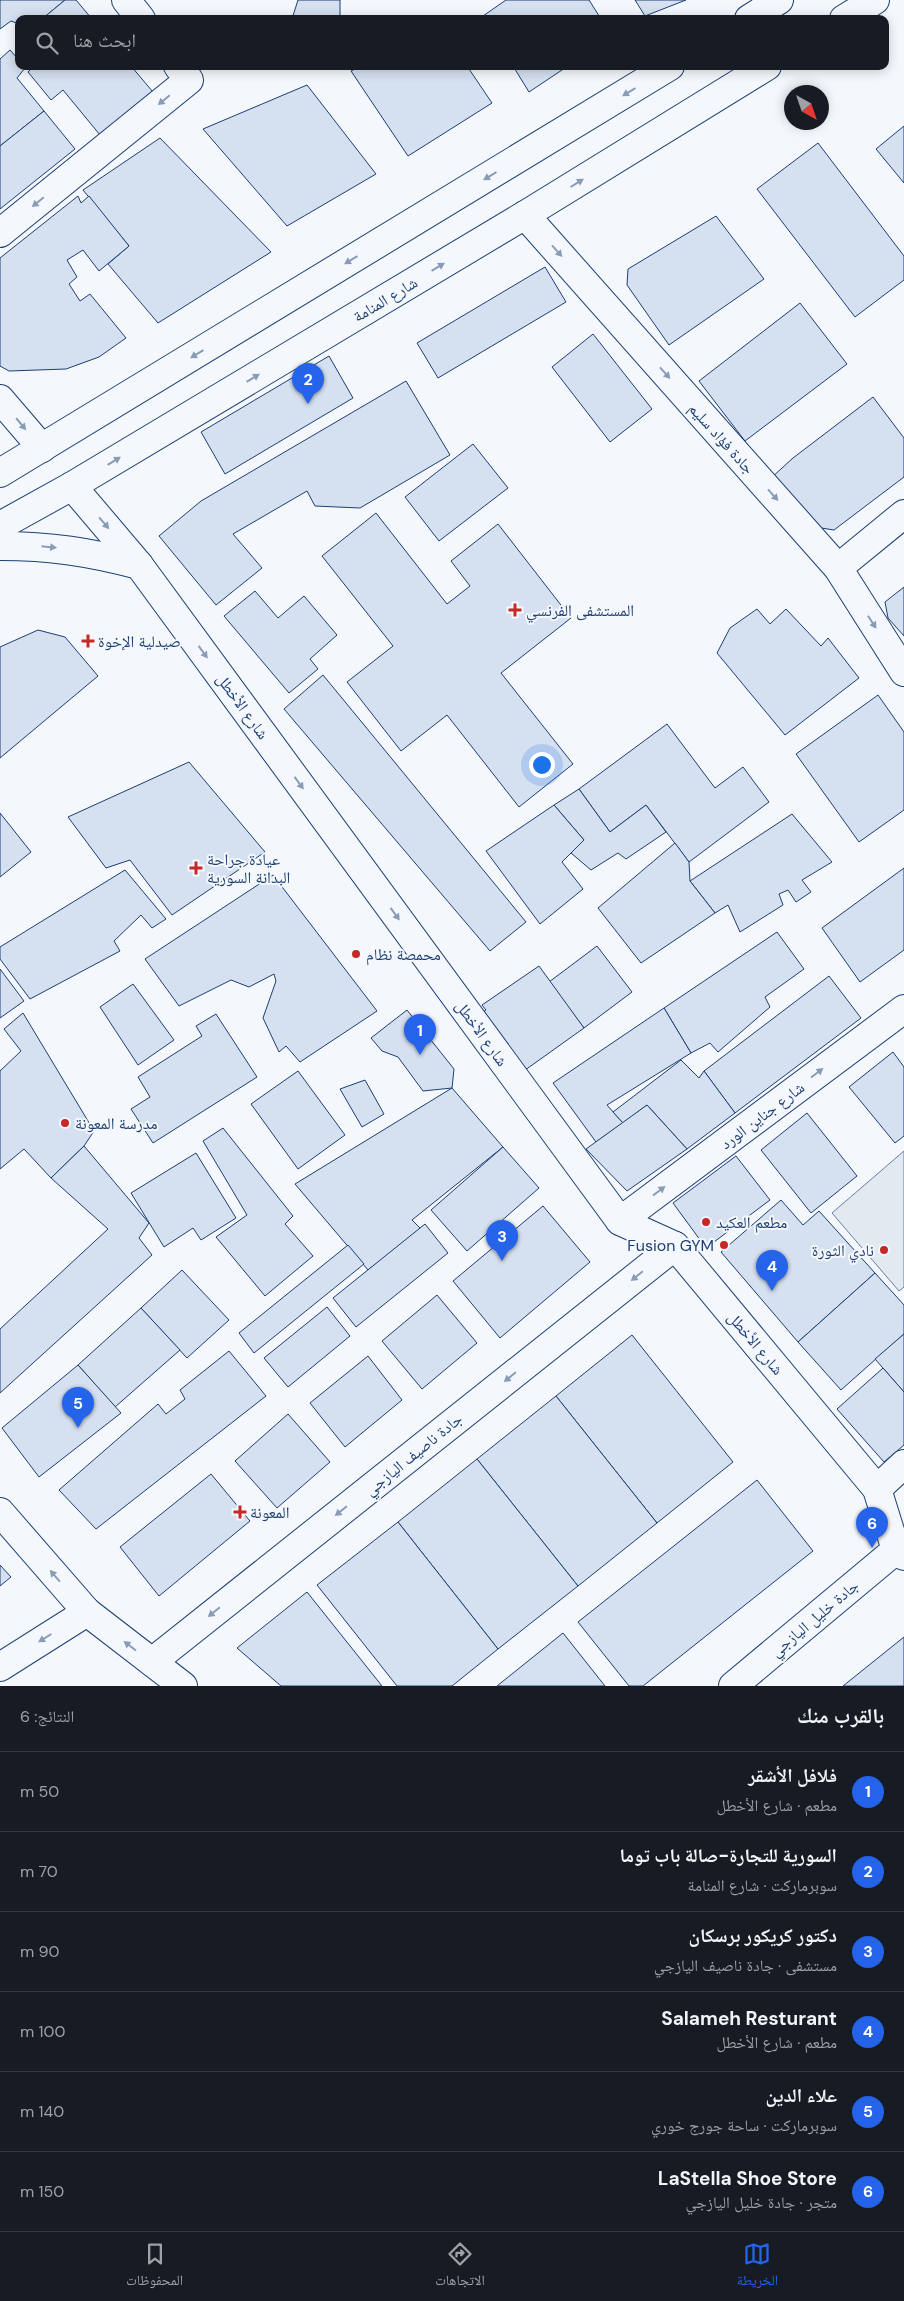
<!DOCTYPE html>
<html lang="ar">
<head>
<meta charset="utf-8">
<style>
  :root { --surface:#171b24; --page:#242831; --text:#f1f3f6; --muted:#9ea1a6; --line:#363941; --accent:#2563eb }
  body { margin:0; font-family:"DM Sans","Noto Naskh Arabic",sans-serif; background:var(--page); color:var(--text); direction:rtl }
  .compass { position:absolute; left:784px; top:85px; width:45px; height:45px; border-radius:50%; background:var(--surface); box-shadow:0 2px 12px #0003; rotate:140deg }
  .you { position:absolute; left:541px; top:764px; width:18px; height:18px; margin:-12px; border:4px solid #fff; border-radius:50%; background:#1a73e8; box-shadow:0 0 0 8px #1a73e833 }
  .badge { display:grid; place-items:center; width:32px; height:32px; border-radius:50%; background:var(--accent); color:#fff; font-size:16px; font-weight:700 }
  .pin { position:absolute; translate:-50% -41px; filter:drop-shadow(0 1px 2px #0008) }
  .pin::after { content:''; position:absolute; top:26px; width:18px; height:15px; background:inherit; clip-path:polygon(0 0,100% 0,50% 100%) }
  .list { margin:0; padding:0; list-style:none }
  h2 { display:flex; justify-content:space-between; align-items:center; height:65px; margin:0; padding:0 20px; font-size:21px }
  h2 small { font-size:16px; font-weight:400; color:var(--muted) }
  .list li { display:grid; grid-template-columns:32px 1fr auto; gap:15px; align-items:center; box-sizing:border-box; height:80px; padding:0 20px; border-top:1px solid var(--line) }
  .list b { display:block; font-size:19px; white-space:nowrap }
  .list p { margin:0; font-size:16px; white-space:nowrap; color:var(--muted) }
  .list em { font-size:16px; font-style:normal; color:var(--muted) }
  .icon { flex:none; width:28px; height:28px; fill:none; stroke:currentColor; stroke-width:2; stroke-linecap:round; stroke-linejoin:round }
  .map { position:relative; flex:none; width:904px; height:1686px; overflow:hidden; direction:ltr }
  .search { position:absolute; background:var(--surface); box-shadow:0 2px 12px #0003; left:15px; right:15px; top:15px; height:55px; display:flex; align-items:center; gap:12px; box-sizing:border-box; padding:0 18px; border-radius:10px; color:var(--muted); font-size:19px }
  .sheet { height:545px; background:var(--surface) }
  nav { display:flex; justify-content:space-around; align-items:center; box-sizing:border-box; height:70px; border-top:1px solid var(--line); background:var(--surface); font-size:14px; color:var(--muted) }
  nav a { display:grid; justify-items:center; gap:2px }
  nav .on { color:var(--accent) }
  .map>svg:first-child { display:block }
</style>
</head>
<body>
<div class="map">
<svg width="904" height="1686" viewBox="0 0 904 1686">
  <rect width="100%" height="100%" fill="#f4f7fb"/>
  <!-- green -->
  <path fill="#e3e9f0" stroke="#687fa3" d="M904,1151V1287L899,1291L832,1213Z"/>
  <!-- building -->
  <g fill="#d5e0f0" stroke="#1d3f73">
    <path d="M0,0H65L42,19H19V24L11,21L0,29Z"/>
    <path d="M65,0H76L92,19H42Z"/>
    <path d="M298,0H340V19H292Z"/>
    <path d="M506,0H589L601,19H485L483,16Z"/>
    <path d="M635,0H686L645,16Z"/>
    <path d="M10,50L19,60V66L25,68L17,78L44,111L0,146V59Z"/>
    <path d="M34,66H131L153,92L100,135L63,90L51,100L28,72Z"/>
    <path d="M361,66H467L492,103L408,156L351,71Z"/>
    <path d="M513,66H568L529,92Z"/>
    <path d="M307,85L376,174L287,226L203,129Z"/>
    <path d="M44,111L75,149L0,209V146Z"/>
    <path d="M904,126V183L876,149Z"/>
    <path d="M160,138L271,252L158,323L108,264L129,246L83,190Z"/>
    <path d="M818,143L904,256V280L855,317L757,189Z"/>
    <path d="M78,196L81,203L89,196L129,246L99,271L83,250L67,260L77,277L69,284L80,301L90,294L126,338L99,357L66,369L9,371L0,366V258Z"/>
    <path d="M716,216L764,279L669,345L627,285L628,269Z"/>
    <path d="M545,267L566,302L438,378L417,343Z"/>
    <path d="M800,303L847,364L745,441L699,381Z"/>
    <path d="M593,334L652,409L610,442L552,367Z"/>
    <path d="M329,356L353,398L225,474L201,432Z"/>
    <path d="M406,381L450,455L360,508L315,506L307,491L233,534L262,568L216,605L159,536L201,501Z"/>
    <path d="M873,397L904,438V477L834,530L815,527L771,478L793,458Z"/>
    <path d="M473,444L508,488L439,541L405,497Z"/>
    <path d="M376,513L447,604L470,586L451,561L498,524L571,618L501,673L573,764L519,807L447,715L401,751L347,682L393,646L322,556Z"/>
    <path d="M904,587V636L888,618L885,602Z"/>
    <path d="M255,591L278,618L304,596L337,635L310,659L318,669L289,693L224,616Z"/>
    <path d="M757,609L770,624L786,609L821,646L828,638L859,678L785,735L717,653L730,628Z"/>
    <path d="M38,630L65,637L98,676L0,758V647Z"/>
    <path d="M323,675L526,922L490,951L284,709Z"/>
    <path d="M878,695L904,732V810L859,842L796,754Z"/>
    <path d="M667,724L715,788L743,767L769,802L689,862L646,805L610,832L579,789Z"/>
    <path d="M189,762L265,852L172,915L130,860L106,868L68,817Z"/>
    <path d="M579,789L610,832L646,805L666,832L626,859L618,853L591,870L571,853L584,840L554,805Z"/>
    <path d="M554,805L584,840L562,862L583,889L540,924L486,851Z"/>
    <path d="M0,813L31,852L0,877Z"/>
    <path d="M792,814L832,862L802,880L811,892L796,902L788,890L779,894L783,905L740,932L728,905L715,913L690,881Z"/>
    <path d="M675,843L689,862L690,881L715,913L641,963L598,908Z"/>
    <path d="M904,868V950L860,982L822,928Z"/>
    <path d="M125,870L166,919L152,928L141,915L114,941L120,951L30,999L0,959V947Z"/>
    <path d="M273,875L377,1011L300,1062L286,1046L279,1052L263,1018L276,981L274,974L249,987L231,980L179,1006L145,959Z"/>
    <path d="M777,932L804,969L765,997L770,1007L718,1052L710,1043L691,1053L664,1008Z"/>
    <path d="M597,946L632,992L584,1028L549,982Z"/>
    <path d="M539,966L584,1028L521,1073L480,1014L486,1010L482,1005Z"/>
    <path d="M0,969L24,1001L0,1018Z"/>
    <path d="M829,976L861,1018L735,1113L704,1071Z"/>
    <path d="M133,984L174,1040L138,1065L100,1007Z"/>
    <path d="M664,1008L691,1053L607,1105L623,1123L596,1142L553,1083Z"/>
    <path d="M407,1010L454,1069L452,1088L423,1091L398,1057L382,1051L371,1038Z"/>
    <path d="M23,1013L94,1131L84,1146L51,1178L24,1149L0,1169V1071L21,1051L4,1029Z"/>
    <path d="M216,1014L257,1077L153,1143L131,1109L150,1097L138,1077L202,1036L196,1026Z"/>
    <path d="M893,1052L904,1067V1136L895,1143L849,1087Z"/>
    <path d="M681,1060L699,1078L704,1071L735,1113L687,1149L647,1105L623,1123L613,1112Z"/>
    <path d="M298,1071L345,1135L298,1169L251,1104Z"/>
    <path d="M365,1080L384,1114L362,1127L340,1089Z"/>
    <path d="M452,1088L503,1147L412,1220L421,1229L368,1270L295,1184Z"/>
    <path d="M647,1105L687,1149L627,1191L586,1149Z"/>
    <path d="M807,1113L857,1176L811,1213L761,1150Z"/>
    <path d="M223,1128L293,1216L285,1224L313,1256L265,1296L216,1237L247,1215L203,1141Z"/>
    <path d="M84,1146L149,1223L139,1238L152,1255L0,1393V1329L108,1229L51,1178Z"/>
    <path d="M503,1147L539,1188L467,1251L431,1210Z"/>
    <path d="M196,1153L236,1218L201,1240L193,1228L164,1247L131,1193Z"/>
    <path d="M736,1156L770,1200L706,1248L673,1203Z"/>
    <path d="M781,1200L803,1225L819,1211L875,1273L798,1342L721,1252Z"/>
    <path d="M543,1206L590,1262L500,1338L453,1281Z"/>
    <path d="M425,1224L448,1253L356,1327L333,1298Z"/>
    <path d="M348,1245L364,1264L254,1353L239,1333Z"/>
    <path d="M182,1270L229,1320L187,1358L141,1308Z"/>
    <path d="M875,1273L904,1305V1334L841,1390L798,1342Z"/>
    <path d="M437,1295L477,1343L422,1389L382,1341Z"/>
    <path d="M327,1307L350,1336L288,1387L264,1358Z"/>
    <path d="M141,1308L180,1350L115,1407L78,1365Z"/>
    <path d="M904,1334V1392L875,1359Z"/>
    <path d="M632,1335L733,1462L657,1523L556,1396Z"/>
    <path d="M229,1351L266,1396L96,1529L59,1490L158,1404L166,1414L185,1399L180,1390Z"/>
    <path d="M368,1356L402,1400L345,1447L310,1403Z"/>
    <path d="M78,1365L121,1413L39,1477L2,1428Z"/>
    <path d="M883,1368L904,1392V1445L884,1462L837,1409Z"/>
    <path d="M556,1396L657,1523L578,1586L477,1459Z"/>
    <path d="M288,1414L330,1462L277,1508L235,1461Z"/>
    <path d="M477,1459L578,1586L498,1649L398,1522Z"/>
    <path d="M211,1474L250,1521L159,1596L120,1547Z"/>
    <path d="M757,1480L813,1551L643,1686H629L578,1622Z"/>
    <path d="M398,1522L498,1649L452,1686H397L317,1585Z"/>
    <path d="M0,1565L11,1577L0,1586Z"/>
    <path d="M307,1592L382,1686H281L237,1648Z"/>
    <path d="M563,1633L605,1686H497Z"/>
    <path d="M904,1637V1686H843Z"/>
  </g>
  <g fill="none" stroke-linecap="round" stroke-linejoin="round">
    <defs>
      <g id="minor">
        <path d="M126,0L141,19"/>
        <path d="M525,215L838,568L904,672"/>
        <path d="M0,233L189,80L178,66"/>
        <path d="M838,568L904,514"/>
        <path d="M620,1221L904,1009"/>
        <path d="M877,1489L904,1464"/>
        <path d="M0,1512L87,1612L183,1686"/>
        <path d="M152,1662L675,1246"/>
        <path d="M0,1667L87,1612"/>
        <path d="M733,1686L896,1550"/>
      </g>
      <path id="tertiary" d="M0,399L42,448"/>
      <path id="secondary" d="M72,486L139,565L620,1221L675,1246L877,1489L896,1550L904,1556"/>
      <g id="primary">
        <path d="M749,19L779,0"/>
        <path d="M844,19L875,0"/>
        <path d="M0,473L670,66"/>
        <path d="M0,526L72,486L525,215L767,66"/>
        <path d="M0,546C50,546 90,552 139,565"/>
      </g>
    </defs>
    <!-- minor casing -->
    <use href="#minor" stroke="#1d3f73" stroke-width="30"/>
    <!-- tertiary casing -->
    <use href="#tertiary" stroke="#1d3f73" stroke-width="30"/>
    <!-- secondary casing -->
    <use href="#secondary" stroke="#1d3f73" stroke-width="30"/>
    <!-- primary casing -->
    <use href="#primary" stroke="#1d3f73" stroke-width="30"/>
    <!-- minor -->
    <use href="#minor" stroke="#f4f7fb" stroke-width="28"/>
    <!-- tertiary -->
    <use href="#tertiary" stroke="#f4f7fb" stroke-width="28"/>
    <!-- secondary -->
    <use href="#secondary" stroke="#f4f7fb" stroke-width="28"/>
    <!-- primary -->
    <use href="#primary" stroke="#f4f7fb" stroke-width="28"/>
  </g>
  <!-- one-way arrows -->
  <defs><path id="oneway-solid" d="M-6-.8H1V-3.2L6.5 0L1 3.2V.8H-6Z" transform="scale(1.25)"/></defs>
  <g fill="#889bb7">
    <use href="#oneway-solid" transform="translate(629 92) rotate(149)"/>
    <use href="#oneway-solid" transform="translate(164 100) rotate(141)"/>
    <use href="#oneway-solid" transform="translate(490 176) rotate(149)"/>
    <use href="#oneway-solid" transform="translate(577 183) rotate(-32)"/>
    <use href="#oneway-solid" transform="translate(38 202) rotate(141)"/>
    <use href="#oneway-solid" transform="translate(557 251) rotate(48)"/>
    <use href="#oneway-solid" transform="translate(351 260) rotate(149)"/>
    <use href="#oneway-solid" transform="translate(438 267) rotate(-31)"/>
    <use href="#oneway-solid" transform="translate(197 354) rotate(149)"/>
    <use href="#oneway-solid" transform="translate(665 373) rotate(48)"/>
    <use href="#oneway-solid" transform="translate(253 378) rotate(-31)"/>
    <use href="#oneway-solid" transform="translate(21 424) rotate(50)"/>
    <use href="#oneway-solid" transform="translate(114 461) rotate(-31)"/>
    <use href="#oneway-solid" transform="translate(773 495) rotate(48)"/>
    <use href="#oneway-solid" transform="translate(104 523) rotate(49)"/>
    <use href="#oneway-solid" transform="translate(49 547) rotate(6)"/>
    <use href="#oneway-solid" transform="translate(872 622) rotate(57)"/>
    <use href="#oneway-solid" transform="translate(203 652) rotate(54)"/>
    <use href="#oneway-solid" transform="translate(299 783) rotate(54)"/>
    <use href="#oneway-solid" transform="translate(395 914) rotate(54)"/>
    <use href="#oneway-solid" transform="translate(817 1073) rotate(-37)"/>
    <use href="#oneway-solid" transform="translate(659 1191) rotate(-37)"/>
    <use href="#oneway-solid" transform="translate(637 1276) rotate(141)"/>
    <use href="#oneway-solid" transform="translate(510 1377) rotate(141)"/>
    <use href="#oneway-solid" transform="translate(341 1511) rotate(141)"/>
    <use href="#oneway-solid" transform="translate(55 1576) rotate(-131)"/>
    <use href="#oneway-solid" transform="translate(214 1612) rotate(141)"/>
    <use href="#oneway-solid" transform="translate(45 1638) rotate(148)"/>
    <use href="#oneway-solid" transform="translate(130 1646) rotate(-143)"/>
  </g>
  <!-- markers -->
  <g fill="#c62828" stroke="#f4f7fb" stroke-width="2">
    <path d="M512.5 602.5h5v5h5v5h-5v5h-5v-5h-5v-5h5z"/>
    <path d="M85.5 633.5h5v5h5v5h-5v5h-5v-5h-5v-5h5z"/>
    <path d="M193.5 860.5h5v5h5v5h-5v5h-5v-5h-5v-5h5z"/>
    <circle cx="356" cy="954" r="5"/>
    <circle cx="65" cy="1123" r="5"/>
    <circle cx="706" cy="1222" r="5"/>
    <circle cx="724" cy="1245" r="5"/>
    <circle cx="884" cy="1250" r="5"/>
    <path d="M237.5 1504.5h5v5h5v5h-5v5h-5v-5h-5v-5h5z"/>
  </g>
  <g text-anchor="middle" stroke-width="4" stroke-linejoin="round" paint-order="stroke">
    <!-- street labels -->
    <g font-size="16" fill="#1d3f73" stroke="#f4f7fb">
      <text transform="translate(385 299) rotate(-31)" y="6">شارع المنامة</text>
      <text transform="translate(722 438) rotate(48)" y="6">جادة فؤاد سليم</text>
      <text transform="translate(243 706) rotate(54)" y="6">شارع الأخطل</text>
      <text transform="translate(482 1033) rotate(54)" y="6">شارع الأخطل</text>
      <text transform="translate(762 1115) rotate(-37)" y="6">شارع جناين الورد</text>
      <text transform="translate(756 1343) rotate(50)" y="6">شارع الأخطل</text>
      <text transform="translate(413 1454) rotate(-39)" y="6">جادة ناصيف اليازجي</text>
      <text transform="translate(814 1618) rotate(-40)" y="6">جادة خليل اليازجي</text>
    </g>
    <!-- poi labels -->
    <g font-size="16" fill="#1d3f73" stroke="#f4f7fb" text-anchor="start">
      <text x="526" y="616">المستشفى الفرنسي</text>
      <text x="98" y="647">صيدلية الإخوة</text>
      <text x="207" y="865">عيادة جراحة<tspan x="207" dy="18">البدانة السورية</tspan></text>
      <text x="366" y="960">محمصة نظام</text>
      <text x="75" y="1129">مدرسة المعونة</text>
      <text x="716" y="1228">مطعم العكيد</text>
      <text x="714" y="1251" text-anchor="end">Fusion GYM</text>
      <text x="874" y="1256" text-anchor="end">نادي الثورة</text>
      <text x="250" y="1518">المعونة</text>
    </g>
  </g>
</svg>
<svg class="compass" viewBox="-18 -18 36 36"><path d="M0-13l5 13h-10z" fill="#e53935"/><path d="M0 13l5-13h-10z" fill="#9ea1a6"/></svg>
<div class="you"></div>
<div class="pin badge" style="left:420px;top:1055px">1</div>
<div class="pin badge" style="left:308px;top:404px">2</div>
<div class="pin badge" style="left:502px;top:1261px">3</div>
<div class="pin badge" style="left:772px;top:1291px">4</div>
<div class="pin badge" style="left:78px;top:1428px">5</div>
<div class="pin badge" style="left:872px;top:1548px">6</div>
<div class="search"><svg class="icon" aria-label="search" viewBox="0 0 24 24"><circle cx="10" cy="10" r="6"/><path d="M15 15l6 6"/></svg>ابحث هنا</div>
</div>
<section class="sheet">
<h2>بالقرب منك<small>النتائج: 6</small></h2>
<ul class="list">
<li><span class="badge">1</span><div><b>فلافل الأشقر</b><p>مطعم · شارع الأخطل</p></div><em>50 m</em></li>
<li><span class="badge">2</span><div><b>السورية للتجارة-صالة باب توما</b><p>سوبرماركت · شارع المنامة</p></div><em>70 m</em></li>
<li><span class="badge">3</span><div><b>دكتور كريكور برسكان</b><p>مستشفى · جادة ناصيف اليازجي</p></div><em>90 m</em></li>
<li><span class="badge">4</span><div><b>Salameh Resturant</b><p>مطعم · شارع الأخطل</p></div><em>100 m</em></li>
<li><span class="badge">5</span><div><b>علاء الدين</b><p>سوبرماركت · ساحة جورج خوري</p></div><em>140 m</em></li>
<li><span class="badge">6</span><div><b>LaStella Shoe Store</b><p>متجر · جادة خليل اليازجي</p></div><em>150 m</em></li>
</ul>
</section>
<nav>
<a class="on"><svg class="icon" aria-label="map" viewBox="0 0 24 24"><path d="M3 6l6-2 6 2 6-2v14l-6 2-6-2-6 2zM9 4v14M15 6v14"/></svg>الخريطة</a>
<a><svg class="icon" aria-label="directions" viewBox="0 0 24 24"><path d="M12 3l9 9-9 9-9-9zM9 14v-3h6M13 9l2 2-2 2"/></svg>الاتجاهات</a>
<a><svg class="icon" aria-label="saved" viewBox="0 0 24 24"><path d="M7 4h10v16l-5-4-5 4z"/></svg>المحفوظات</a>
</nav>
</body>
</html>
